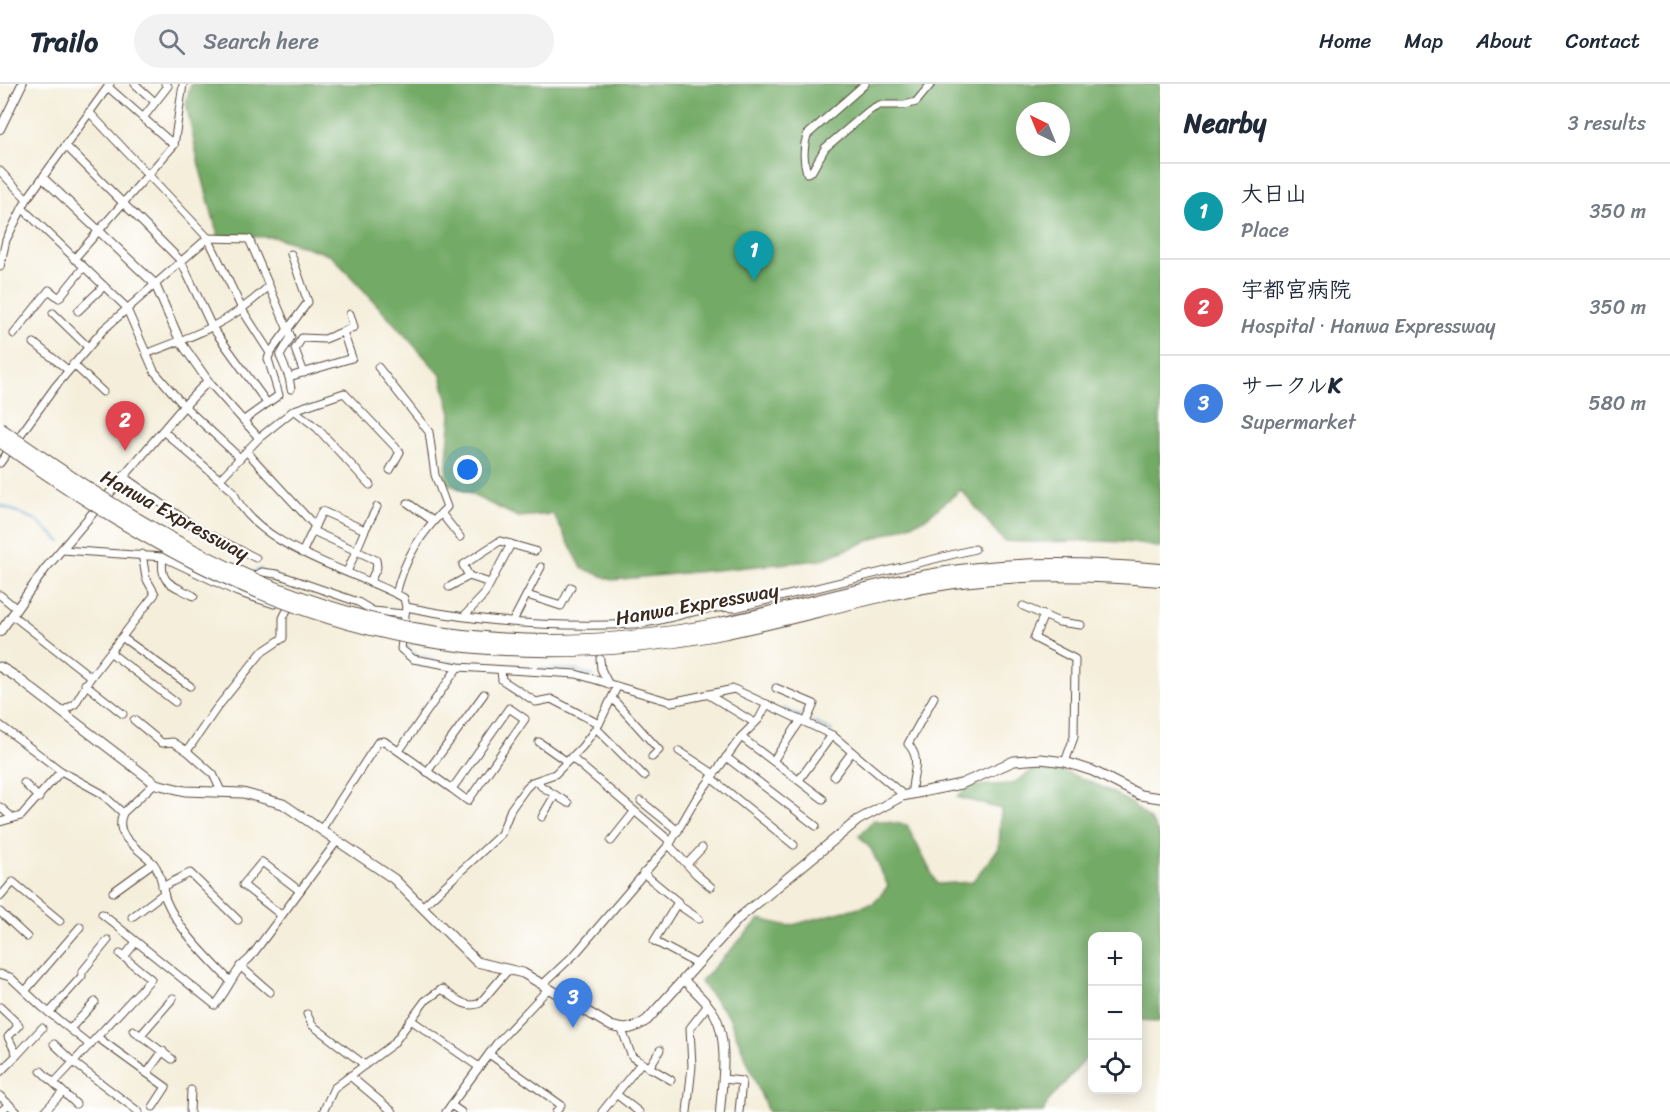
<!DOCTYPE html>
<html lang="en">
<head>
<meta charset="utf-8">
<style>
  :root { --surface:#fff; --page:#f2f2f3; --text:#1f2937; --muted:#747a83; --line:#e0e1e3; --accent:#c8321e }
  body { margin:0; font-family:Sriracha,"Klee One",sans-serif; background:var(--page); color:var(--text) }
  .controls { position:absolute; right:18px; bottom:18px; display:grid; overflow:hidden; border-radius:12px; box-shadow:0 3px 15px #0003 }
  .controls button { width:54px; height:54px; display:grid; place-items:center; padding:0; border:0; border-bottom:2px solid var(--line); background:var(--surface); color:var(--text); font:30px sans-serif }
  .compass { position:absolute; left:1016px; top:18px; width:54px; height:54px; border-radius:50%; background:var(--surface); box-shadow:0 3px 15px #0003; rotate:317deg }
  .you { position:absolute; left:468px; top:386px; width:21px; height:21px; margin:-15px; border:4px solid #fff; border-radius:50%; background:#1a73e8; box-shadow:0 0 0 9px #1a73e833 }
  .badge { display:grid; place-items:center; width:39px; height:39px; border-radius:50%; background:var(--accent); color:#fff; font-size:20px; font-weight:700 }
  .pin { position:absolute; translate:-50% -50px; filter:drop-shadow(0 2px 3px #0008) }
  .pin::after { content:''; position:absolute; top:32px; width:21px; height:18px; background:inherit; clip-path:polygon(0 0,100% 0,50% 100%) }
  .list { margin:0; padding:0; list-style:none }
  h2 { display:flex; justify-content:space-between; align-items:center; height:78px; margin:0; padding:0 24px; font-size:26px }
  h2 small { font-size:20px; font-weight:400; color:var(--muted) }
  .list li { display:grid; grid-template-columns:39px 1fr auto; gap:18px; align-items:center; box-sizing:border-box; height:96px; padding:0 24px; border-top:2px solid var(--line) }
  .list b { display:block; font-size:22px; white-space:nowrap }
  .list p { margin:0; font-size:20px; white-space:nowrap; color:var(--muted) }
  .list em { font-size:20px; font-style:normal; color:var(--muted) }
  .icon { flex:none; width:33px; height:33px; fill:none; stroke:currentColor; stroke-width:2; stroke-linecap:round; stroke-linejoin:round }
  .map { position:relative; flex:none; width:1160px; height:1028px; overflow:hidden }
  header { display:flex; align-items:center; gap:36px; box-sizing:border-box; height:84px; padding:0 30px; background:var(--surface); border-bottom:2px solid var(--line) }
  header strong { font-size:28px }
  nav { display:flex; gap:33px; margin-inline-start:auto; font-size:21px }
  .search { width:420px; height:54px; background:var(--page); display:flex; align-items:center; gap:15px; box-sizing:border-box; padding:0 21px; border-radius:33px; color:var(--muted); font-size:22px }
  main { display:flex }
  aside { flex:1; background:var(--surface) }
  .map>svg:first-child { display:block }
</style>
</head>
<body>
<header>
<strong>Trailo</strong>
<div class="search"><svg class="icon" aria-label="search" viewBox="0 0 24 24"><circle cx="10" cy="10" r="6"/><path d="M15 15l6 6"/></svg>Search here</div>
<nav><a>Home</a><a>Map</a><a>About</a><a>Contact</a></nav>
</header>
<main>
<div class="map">
<svg width="1160" height="1028" viewBox="0 0 1160 1028">
  <rect width="100%" height="100%" fill="#fff"/>
  <filter id="ink" filterUnits="userSpaceOnUse"><feTurbulence type="fractalNoise" baseFrequency=".0167" numOctaves="2"/><feDisplacementMap in="SourceGraphic" scale="12" xChannelSelector="R" yChannelSelector="G"/><feConvolveMatrix kernelMatrix="1 2 1 2 8 2 1 2 1" color-interpolation-filters="sRGB"/></filter>
  <filter id="wash" filterUnits="userSpaceOnUse"><feTurbulence type="fractalNoise" baseFrequency=".008" numOctaves="4" result="noise"/><feDisplacementMap in="SourceGraphic" scale="24" xChannelSelector="R" yChannelSelector="G"/><feGaussianBlur stdDeviation="1.35" result="paint"/><feColorMatrix in="noise" values="0 0 0 0 0 0 0 0 0 0 0 0 0 0 0 0 0 1.4 0 .05"/><feComposite in="paint" operator="in"/></filter>
  <g filter="url(#wash)">
    <rect width="100%" height="100%" fill="#f4eeda"/>
    <!-- forest -->
    <g fill="#73aa66" stroke="#576a42" stroke-width="1.5" fill-rule="evenodd">
      <path d="M191,0H1160V464C1109,451 1056,461 1004,457L961,406L924,435L820,476L612,496L582,484L553,430L518,433L445,398L451,330L441,291L380,224L331,171L274,153L218,152L199,81L186,19ZM1025,27H1061V63H1025Z"/>
      <path d="M1042,680C1078,692 1146,715 1160,753V937L1138,936V852H1092V968L1047,1019L1044,1028H768L729,933L700,898L760,835L789,842L874,819L888,802L871,765L859,752L874,736L907,741L937,800L972,798L999,764L1001,725L957,713L969,702L1012,700Z"/>
    </g>
    <g fill="none" stroke-linecap="round" stroke-linejoin="round">
      <!-- stream -->
      <g stroke="#60a1d3" stroke-width="2">
        <path d="M0,421L36,436L61,458"/>
        <path d="M70,460L73,463L89,465"/>
        <path d="M143,469L158,467L164,470"/>
        <path d="M250,490L261,485"/>
        <path d="M363,518L377,525"/>
        <path d="M407,559C409,572 424,573 436,576"/>
        <path d="M447,578L465,580"/>
        <path d="M540,585L576,586L593,592"/>
        <path d="M784,625L804,634"/>
        <path d="M813,638L832,647"/>
      </g>
    </g>
  </g>
  <g filter="url(#ink)">
    <g fill="none" stroke-linecap="round" stroke-linejoin="round">
      <defs>
        <g id="minor">
          <path d="M135,0L155,18"/>
          <path d="M865,0L807,51C803,64 803,76 807,89L812,87L825,64L870,26L879,21H905L916,18L931,0"/>
          <path d="M108,3L174,61"/>
          <path d="M143,34L168,2L165,0"/>
          <path d="M66,62L181,177L212,243L267,319"/>
          <path d="M0,87L27,115"/>
          <path d="M22,124L126,223L154,287L184,322L240,374"/>
          <path d="M74,175L174,61L183,0"/>
          <path d="M0,183L6,156L27,115L110,0"/>
          <path d="M78,227L104,202"/>
          <path d="M53,229L88,263"/>
          <path d="M14,250L49,206L59,214L84,183"/>
          <path d="M34,259L68,286"/>
          <path d="M148,269C197,251 230,239 269,202"/>
          <path d="M270,269L243,227L208,154L249,155L291,253L280,272L289,293L352,274L343,248"/>
          <path d="M73,280L103,308"/>
          <path d="M378,283L429,348L435,391L447,423C421,449 405,473 396,510"/>
          <path d="M304,289L295,265L302,254L325,255L354,243L350,230"/>
          <path d="M289,293L291,305"/>
          <path d="M208,297L259,354L220,395"/>
          <path d="M294,326L317,344L370,401"/>
          <path d="M244,336L279,311L268,275L270,269L308,218L291,170"/>
          <path d="M163,347L233,407C254,463 355,487 404,514L406,523L401,565L413,575L458,583L576,590L671,618L734,605L832,651L900,708L902,712"/>
          <path d="M259,354L294,326L344,309L400,368L390,386"/>
          <path d="M247,368L315,442"/>
          <path d="M0,379L55,303L103,246L208,154L89,28"/>
          <path d="M124,393L198,445L256,474"/>
          <path d="M408,419L433,437"/>
          <path d="M441,429L460,453"/>
          <path d="M313,447L376,476L377,483L370,498"/>
          <path d="M62,466L163,473L237,508L274,520"/>
          <path d="M302,469L322,427L365,446L377,423"/>
          <path d="M163,473C159,501 172,500 194,512"/>
          <path d="M347,488L365,446"/>
          <path d="M469,492L490,499"/>
          <path d="M251,494L262,488L277,490L358,518L373,527L404,530"/>
          <path d="M449,503L469,492L463,481L500,457L535,467"/>
          <path d="M0,511L17,525"/>
          <path d="M527,511L561,522L571,503"/>
          <path d="M1023,522L1059,538L1081,541"/>
          <path d="M406,523C480,538 560,544 635,540C667,538 705,520 735,524L975,465"/>
          <path d="M12,531L91,593"/>
          <path d="M1044,531L1034,554L1075,575L1074,653L1065,678"/>
          <path d="M464,532L484,511L511,460"/>
          <path d="M513,537L541,483"/>
          <path d="M123,554L190,602"/>
          <path d="M111,569L175,618"/>
          <path d="M600,575L601,585L609,601"/>
          <path d="M501,587L502,596L536,618L551,615L599,640"/>
          <path d="M85,600L123,630"/>
          <path d="M776,604L814,620L806,638"/>
          <path d="M707,610L755,639"/>
          <path d="M612,614L659,666L652,673"/>
          <path d="M61,628L75,620L91,593L155,510L146,494L142,470"/>
          <path d="M134,636L162,659L173,658L187,667"/>
          <path d="M0,641L61,687L21,732L0,738"/>
          <path d="M596,644L644,692"/>
          <path d="M741,653L823,715"/>
          <path d="M539,658L566,677"/>
          <path d="M399,667L458,583"/>
          <path d="M679,667L714,690"/>
          <path d="M571,673L671,758"/>
          <path d="M726,673L816,742"/>
          <path d="M773,677L801,636"/>
          <path d="M61,687L101,709L123,729L155,699"/>
          <path d="M427,688L484,610"/>
          <path d="M834,692L852,668"/>
          <path d="M711,694L794,761"/>
          <path d="M799,696L832,651"/>
          <path d="M538,697L541,702L568,719"/>
          <path d="M24,699L39,714"/>
          <path d="M221,707L213,690L187,667L216,625L262,568L283,554V534L288,524"/>
          <path d="M912,709C911,691 923,676 908,660L934,613"/>
          <path d="M641,717L678,747"/>
          <path d="M0,723L13,734"/>
          <path d="M123,729C112,754 141,765 154,780C162,790 162,805 166,816C179,847 208,873 230,897"/>
          <path d="M542,733L555,711"/>
          <path d="M321,746L378,658L384,657L452,705L509,624L525,635L468,717L452,705"/>
          <path d="M611,757L634,728"/>
          <path d="M668,760L696,790L711,803"/>
          <path d="M687,780L702,764"/>
          <path d="M643,789L678,818L654,857L697,880"/>
          <path d="M162,803L190,789L238,836"/>
          <path d="M113,808L153,779"/>
          <path d="M0,813L13,798L60,837"/>
          <path d="M677,820L699,835"/>
          <path d="M423,822L501,750L511,725L526,704L532,698L555,690L582,663L599,640L617,603"/>
          <path d="M0,828L27,853"/>
          <path d="M102,830L215,921C229,906 233,887 250,874L337,757"/>
          <path d="M281,831L243,801L262,778L300,807"/>
          <path d="M132,833L164,809"/>
          <path d="M124,873L136,858"/>
          <path d="M240,882L270,908"/>
          <path d="M0,890L10,893L42,923L90,961"/>
          <path d="M543,900L576,869L671,758L696,715L741,653L759,635L767,620"/>
          <path d="M26,906L80,843"/>
          <path d="M0,923L19,941L8,953L17,971L0,988"/>
          <path d="M49,929L82,892V888L108,856"/>
          <path d="M307,930L312,941L365,981"/>
          <path d="M411,936L479,983"/>
          <path d="M71,944L95,918"/>
          <path d="M133,946L172,975"/>
          <path d="M622,946L632,973L671,996"/>
          <path d="M140,952L173,914"/>
          <path d="M97,953L166,1003L153,1023"/>
          <path d="M54,960L73,978L139,1028"/>
          <path d="M489,970L561,1021L556,1028"/>
          <path d="M17,971L42,944"/>
          <path d="M649,984L660,966"/>
          <path d="M41,987L76,1020"/>
          <path d="M147,989L163,967"/>
          <path d="M350,992L393,1028"/>
          <path d="M723,995L742,997L739,1028"/>
          <path d="M54,999L151,895L120,870"/>
          <path d="M616,1010L639,1028"/>
          <path d="M0,1012L17,1028"/>
          <path d="M451,1021L461,1028"/>
          <path d="M0,1028L9,1020"/>
          <path d="M44,1028L63,1008"/>
          <path d="M190,1028L191,1006"/>
          <path d="M323,1028L334,1004L393,960L425,917L442,905C454,913 466,926 480,919L508,886"/>
          <path d="M446,1028L497,959L549,904"/>
          <path d="M602,1028L641,979"/>
          <path d="M687,1028L692,982L690,944L708,921"/>
        </g>
        <g id="tertiary">
          <path d="M0,45L22,0"/>
          <path d="M0,548L45,485L184,322L208,297L180,257L155,200L44,95"/>
          <path d="M684,896C694,907 708,918 715,931C729,958 722,999 720,1028"/>
        </g>
        <path id="secondary" d="M0,583L15,592L156,700L185,707L243,709L283,720L394,795L477,878L523,889L611,942C626,947 634,945 647,936L739,834L858,736L902,712L961,700L1014,677L1041,675L1065,678L1093,687L1140,711L1160,714"/>
        <g id="motorway">
          <path d="M413,545C516,563 619,560 720,540C801,523 879,498 960,487C1027,478 1093,480 1160,486"/>
          <path d="M412,554C515,573 619,569 722,549C802,533 880,508 961,497C1027,489 1094,490 1160,496"/>
        </g>
      </defs>
      <!-- minor casing -->
      <use href="#minor" stroke="#57473a" stroke-width="9"/>
      <!-- tertiary casing -->
      <use href="#tertiary" stroke="#57473a" stroke-width="10"/>
      <!-- secondary casing -->
      <use href="#secondary" stroke="#57473a" stroke-width="11"/>
      <!-- motorway casing -->
      <use href="#motorway" stroke="#57473a" stroke-width="14"/>
      <!-- minor -->
      <use href="#minor" stroke="#fff" stroke-width="7"/>
      <!-- tertiary -->
      <use href="#tertiary" stroke="#fff" stroke-width="8"/>
      <!-- secondary -->
      <use href="#secondary" stroke="#fff" stroke-width="9"/>
      <!-- motorway -->
      <use href="#motorway" stroke="#fff" stroke-width="12"/>
      <defs>
        <g id="motorway-bridge">
          <path d="M0,345C136,440 248,511 413,545"/>
          <path d="M0,357C131,450 251,523 412,554"/>
        </g>
      </defs>
      <!-- motorway-bridge casing -->
      <use href="#motorway-bridge" stroke="#57473a" stroke-width="14" stroke-linecap="butt"/>
      <!-- motorway-bridge -->
      <use href="#motorway-bridge" stroke="#fff" stroke-width="12"/>
    </g>
  </g>
  <g text-anchor="middle" stroke-width="4.5" stroke-linejoin="round" paint-order="stroke">
    <!-- street labels -->
    <g font-size="20" fill="#3b2a1e" stroke="#fff">
      <text transform="translate(175 431) rotate(29)" y="7">Hanwa Expressway</text>
      <text transform="translate(697 520) rotate(-10)" y="7">Hanwa Expressway</text>
    </g>
  </g>
</svg>
<div class="controls">
<button>+</button>
<button>−</button>
<button><svg class="icon" aria-label="locate" viewBox="0 0 24 24"><circle cx="12" cy="12" r="6"/><path d="M12 2v4M12 18v4M2 12h4M18 12h4"/></svg></button>
</div>
<svg class="compass" viewBox="-18 -18 36 36"><path d="M0-13l5 13h-10z" fill="#e53935"/><path d="M0 13l5-13h-10z" fill="#747a83"/></svg>
<div class="you"></div>
<div class="pin badge" style="left:754px;top:197px;background:#0f9aa8">1</div>
<div class="pin badge" style="left:125px;top:367px;background:#e0444e">2</div>
<div class="pin badge" style="left:573px;top:944px;background:#3f7fe0">3</div>
</div>
<aside>
<h2>Nearby<small>3 results</small></h2>
<ul class="list">
<li><span class="badge" style="background:#0f9aa8">1</span><div><b>大日山</b><p>Place</p></div><em>350 m</em></li>
<li><span class="badge" style="background:#e0444e">2</span><div><b>宇都宮病院</b><p>Hospital · Hanwa Expressway</p></div><em>350 m</em></li>
<li><span class="badge" style="background:#3f7fe0">3</span><div><b>サークルK</b><p>Supermarket</p></div><em>580 m</em></li>
</ul>
</aside>
</main>
</body>
</html>
